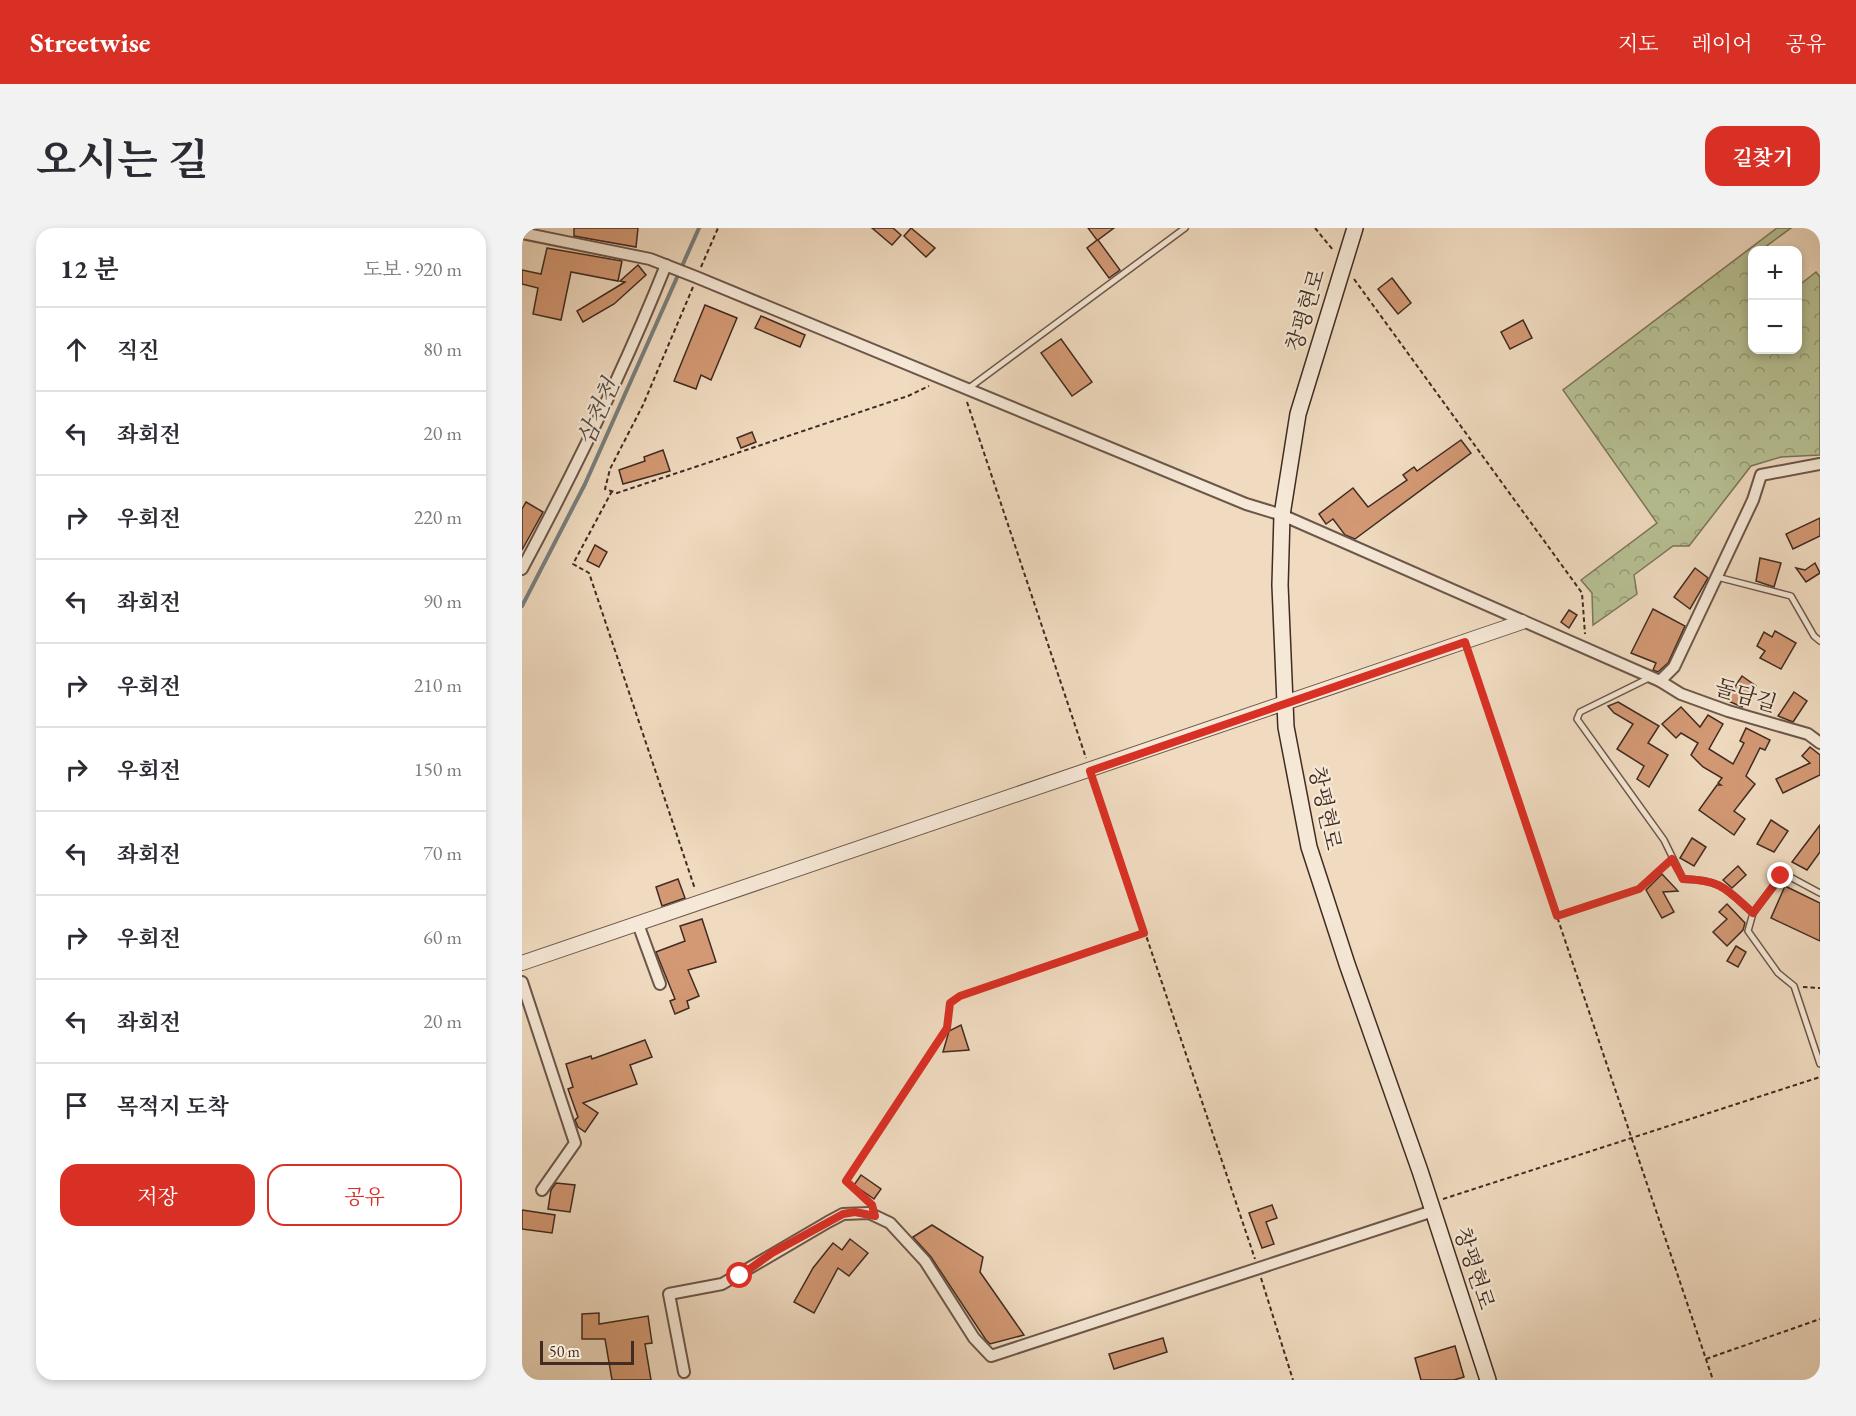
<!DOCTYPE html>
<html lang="ko">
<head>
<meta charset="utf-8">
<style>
  :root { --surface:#fff; --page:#f2f2f3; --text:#2b2b33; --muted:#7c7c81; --line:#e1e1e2; --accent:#d93025 }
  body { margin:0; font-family:"EB Garamond","Noto Serif KR",serif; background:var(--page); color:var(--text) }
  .controls { position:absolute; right:18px; top:18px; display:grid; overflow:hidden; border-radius:12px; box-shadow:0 3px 9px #0003 }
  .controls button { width:54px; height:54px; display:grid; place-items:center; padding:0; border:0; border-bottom:2px solid var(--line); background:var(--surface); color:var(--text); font:30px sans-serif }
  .scale { position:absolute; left:18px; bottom:15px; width:94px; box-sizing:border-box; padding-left:6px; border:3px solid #412b22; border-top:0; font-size:16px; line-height:21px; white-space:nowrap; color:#412b22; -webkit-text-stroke:4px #f5e8d6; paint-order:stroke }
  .stop { position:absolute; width:18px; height:18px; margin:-14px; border:4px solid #d93025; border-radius:50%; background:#fff }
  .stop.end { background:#d93025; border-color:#fff; box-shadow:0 2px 6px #0008 }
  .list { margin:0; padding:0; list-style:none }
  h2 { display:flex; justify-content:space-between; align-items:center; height:78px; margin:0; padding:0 24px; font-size:26px }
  h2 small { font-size:20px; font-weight:400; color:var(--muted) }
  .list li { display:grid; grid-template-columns:39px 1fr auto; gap:18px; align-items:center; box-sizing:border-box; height:84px; padding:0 24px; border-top:2px solid var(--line) }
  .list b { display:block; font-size:22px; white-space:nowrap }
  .list em { font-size:20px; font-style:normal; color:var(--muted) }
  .actions { display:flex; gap:12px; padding:18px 24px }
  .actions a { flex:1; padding:14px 0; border:2px solid var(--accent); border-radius:18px; text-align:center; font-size:21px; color:var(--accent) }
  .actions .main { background:var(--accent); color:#fff }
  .icon { flex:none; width:33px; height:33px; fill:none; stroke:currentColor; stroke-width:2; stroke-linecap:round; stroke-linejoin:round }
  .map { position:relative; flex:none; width:1298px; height:1152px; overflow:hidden; border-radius:18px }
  header { display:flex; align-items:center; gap:36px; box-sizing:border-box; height:84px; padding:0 30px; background:var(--accent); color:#fff }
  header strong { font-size:28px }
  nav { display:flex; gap:33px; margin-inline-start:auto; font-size:21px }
  .intro { display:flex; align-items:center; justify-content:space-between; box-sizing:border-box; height:144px; padding:0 36px }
  h1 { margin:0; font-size:42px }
  .button { padding:15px 27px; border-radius:18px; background:var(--accent); color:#fff; font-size:21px; font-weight:700 }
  main { display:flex; gap:36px; padding:0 36px }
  aside { flex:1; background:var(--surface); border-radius:18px; box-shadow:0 3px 9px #0003 }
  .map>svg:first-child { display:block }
</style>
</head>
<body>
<header>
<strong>Streetwise</strong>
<nav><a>지도</a><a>레이어</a><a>공유</a></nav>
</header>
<div class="intro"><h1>오시는 길</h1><a class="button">길찾기</a></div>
<main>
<aside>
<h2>12 분<small>도보 · 920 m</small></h2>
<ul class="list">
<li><svg class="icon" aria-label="ahead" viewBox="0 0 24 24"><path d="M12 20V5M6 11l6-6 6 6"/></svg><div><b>직진</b></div><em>80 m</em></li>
<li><svg class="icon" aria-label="left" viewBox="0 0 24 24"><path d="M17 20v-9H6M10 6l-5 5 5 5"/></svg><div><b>좌회전</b></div><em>20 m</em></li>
<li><svg class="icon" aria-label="right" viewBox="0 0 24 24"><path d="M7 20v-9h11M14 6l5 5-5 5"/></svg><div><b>우회전</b></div><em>220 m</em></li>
<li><svg class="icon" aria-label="left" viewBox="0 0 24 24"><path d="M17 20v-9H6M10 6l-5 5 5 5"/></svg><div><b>좌회전</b></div><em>90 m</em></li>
<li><svg class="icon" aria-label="right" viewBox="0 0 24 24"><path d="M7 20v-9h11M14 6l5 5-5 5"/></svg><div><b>우회전</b></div><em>210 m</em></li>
<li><svg class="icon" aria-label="right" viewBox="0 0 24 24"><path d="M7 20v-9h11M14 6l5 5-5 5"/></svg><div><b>우회전</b></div><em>150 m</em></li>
<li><svg class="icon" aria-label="left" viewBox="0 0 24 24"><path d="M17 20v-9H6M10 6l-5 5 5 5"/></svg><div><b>좌회전</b></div><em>70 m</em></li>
<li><svg class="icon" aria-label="right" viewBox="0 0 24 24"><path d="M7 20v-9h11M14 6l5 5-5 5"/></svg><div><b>우회전</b></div><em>60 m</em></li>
<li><svg class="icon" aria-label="left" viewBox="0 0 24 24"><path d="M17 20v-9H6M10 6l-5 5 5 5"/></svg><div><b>좌회전</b></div><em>20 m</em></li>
<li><svg class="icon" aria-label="arrive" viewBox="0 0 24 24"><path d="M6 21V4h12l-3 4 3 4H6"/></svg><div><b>목적지 도착</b></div></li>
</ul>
<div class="actions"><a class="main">저장</a><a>공유</a></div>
</aside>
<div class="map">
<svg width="1298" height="1152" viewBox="0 0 1298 1152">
  <defs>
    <pattern id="forest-crowns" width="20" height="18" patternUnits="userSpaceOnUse" patternTransform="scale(1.5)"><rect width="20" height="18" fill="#b7c194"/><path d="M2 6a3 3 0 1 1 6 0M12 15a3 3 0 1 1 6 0" fill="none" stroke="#969d78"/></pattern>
  </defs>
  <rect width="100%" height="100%" fill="#f0dbc0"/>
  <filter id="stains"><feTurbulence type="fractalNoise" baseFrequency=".00333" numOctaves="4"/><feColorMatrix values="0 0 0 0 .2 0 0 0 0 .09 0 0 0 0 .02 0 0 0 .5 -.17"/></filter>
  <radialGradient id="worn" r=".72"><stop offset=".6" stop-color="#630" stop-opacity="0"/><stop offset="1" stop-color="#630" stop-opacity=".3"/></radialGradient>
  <!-- forest -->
  <path fill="url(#forest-crowns)" stroke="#7c765b" stroke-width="1.5" d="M1255,0H1269L1239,22H1230V122H1276V58L1294,44L1298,49V227L1259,229L1229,238L1167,318H1151L1112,347L1115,366L1071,397L1070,365L1059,352L1135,295L1041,162Z"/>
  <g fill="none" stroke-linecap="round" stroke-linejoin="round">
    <!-- stream -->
    <path stroke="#79807e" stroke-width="4" d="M0,378L63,256L177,0"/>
  </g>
  <!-- building -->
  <g fill="#d39974" stroke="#412b22" stroke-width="1.5">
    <path d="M52,0H116L114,19L52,8Z"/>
    <path d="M350,0H371L379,7L370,17Z"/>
    <path d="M389,0L413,20L404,29L382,8Z"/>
    <path d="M566,0H592L576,12L598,42L587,50L565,20L575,12Z"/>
    <path d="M25,20L100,33L96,53L49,44L39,92L11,86L16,60L0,56V42L19,46Z"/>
    <path d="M116,37L124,47L92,76L61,94L55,83L103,54L98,53Z"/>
    <path d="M870,50L889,75L876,86L856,61Z"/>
    <path d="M183,77L215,90L189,152L179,147L174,161L152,153Z"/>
    <path d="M239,88L283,107L278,119L233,100Z"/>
    <path d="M1001,92L1010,110L988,121L979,104Z"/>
    <path d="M539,111L570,154L550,168L519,125Z"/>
    <path d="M230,204L234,214L219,220L215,210Z"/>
    <path d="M939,212L949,225L833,311L823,307L811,291L804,296L797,286L831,260L846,279L885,252L881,247L892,239L895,243Z"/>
    <path d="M141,222L148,243L101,256L97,242L123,233L122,229Z"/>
    <path d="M4,274L21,284L0,322V281Z"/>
    <path d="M1298,290V308L1271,321L1264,306Z"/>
    <path d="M73,317L85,324L77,339L65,333Z"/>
    <path d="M1238,330L1259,335L1252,359L1234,353Z"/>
    <path d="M1293,335L1298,345L1284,354L1274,340L1283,342Z"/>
    <path d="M1173,340L1186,350L1168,381L1152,369Z"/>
    <path d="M1131,381L1163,398L1146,435L1136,444L1131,442L1134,435L1109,425Z"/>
    <path d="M1047,382L1055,387L1047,400L1039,394Z"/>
    <path d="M1253,403L1274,415L1259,441L1238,430L1243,423L1235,418L1242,404L1250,409Z"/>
    <path d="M1220,448L1234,458L1220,479L1204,472Z"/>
    <path d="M1272,464L1285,473L1271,494L1256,488Z"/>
    <path d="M1096,474L1137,498L1126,515L1146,527L1127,559L1115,551L1122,538L1095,521L1111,496L1092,485L1086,478Z"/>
    <path d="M1159,479L1178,499L1186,487L1201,496L1187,521L1211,536L1222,515L1218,513L1224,500L1248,512L1243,522L1238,520L1224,548L1233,556L1212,583L1223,591L1212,607L1177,582L1195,557H1199L1196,555L1200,550L1181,539L1169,527L1176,515L1159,505L1154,510L1140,496Z"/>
    <path d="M1288,519L1298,527V547L1261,565L1254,551L1288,535L1280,528Z"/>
    <path d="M1249,592L1266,603L1252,624L1235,616Z"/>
    <path d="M1298,597V624L1285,642L1270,634Z"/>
    <path d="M1170,610L1184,619L1172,638L1158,630Z"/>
    <path d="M1216,638L1224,647L1210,660L1201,652Z"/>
    <path d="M1140,646L1156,663L1141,664L1152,684L1140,690L1124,662Z"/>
    <path d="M156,651L163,670L140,678L134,659Z"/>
    <path d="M1263,658L1298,675V713L1249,690Z"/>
    <path d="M1205,676L1223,695L1221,702L1205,718L1191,704L1205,691L1197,684Z"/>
    <path d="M180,691L194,734L166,742L177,768L165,773L167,780L153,786L148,773L153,771L134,724L163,713L158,698Z"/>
    <path d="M1214,718L1224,724L1216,739L1205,733Z"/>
    <path d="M439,797L447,822L421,824L427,803Z"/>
    <path d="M123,812L130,829L108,837L115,856L61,875L76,885L63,904L56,899L53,892L56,889L46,861L51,859L44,836L69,828L70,831Z"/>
    <path d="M339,947L359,961L352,971L332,957Z"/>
    <path d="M34,955L53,957L48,984L26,981L29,962Z"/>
    <path d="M750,977L755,990L744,994L752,1016L740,1020L727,985Z"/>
    <path d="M0,982L33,987L30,1005L0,1001Z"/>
    <path d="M410,997L461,1029L458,1044L502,1107L468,1116L464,1112L409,1029L391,1009Z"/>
    <path d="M328,1011L346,1025L327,1048L316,1040L292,1085L272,1074L291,1040L311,1015L320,1022Z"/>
    <path d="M77,1085V1096L126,1088L130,1115L123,1116L129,1152H90L83,1111H60V1086Z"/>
    <path d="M641,1110L645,1124L592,1141L587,1126Z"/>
    <path d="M933,1118L942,1149L932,1152H899L893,1130Z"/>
  </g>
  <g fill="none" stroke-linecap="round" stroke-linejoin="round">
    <defs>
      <g id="service">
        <path d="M447,160L663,0"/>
        <path d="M1195,349L1269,368L1292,408L1298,413"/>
        <path d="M1127,450L1058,484L1055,491L1142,612L1161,651C1200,652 1204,661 1231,685L1226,703L1256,745L1272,758L1298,836"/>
        <path d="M1231,685L1259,648L1270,650L1298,665"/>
      </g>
      <g id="minor">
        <path d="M0,5L128,31L174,49L724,276L760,287L1138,453L1159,466L1206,483L1286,506L1298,515"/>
        <path d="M0,341C53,242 102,142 144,37"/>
        <path d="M1138,453L1152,439L1231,272L1239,247L1298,236"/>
        <path d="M116,696L138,756"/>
        <path d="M0,754L53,915L20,962"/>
        <path d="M162,1144L147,1066L200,1056L306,994L321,986L347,985L368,995L403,1033L452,1110L469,1128L911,983"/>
      </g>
      <path id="tertiary" d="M0,735L1000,394"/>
      <path id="secondary" d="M833,0L776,186L760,287L758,357L764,499L787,619L825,736L898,943L966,1152"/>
    </defs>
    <!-- service casing -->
    <use href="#service" stroke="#6d574a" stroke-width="8"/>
    <!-- minor casing -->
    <use href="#minor" stroke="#6d574a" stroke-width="14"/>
    <!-- tertiary casing -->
    <use href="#tertiary" stroke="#6d574a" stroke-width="16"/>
    <!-- secondary casing -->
    <use href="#secondary" stroke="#412b22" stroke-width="18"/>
    <!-- path -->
    <g stroke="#412b22" stroke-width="2" stroke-dasharray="4.5 3" stroke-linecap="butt">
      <path d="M793,0L811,22"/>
      <path d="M179,39L196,0"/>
      <path d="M832,51L1060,365L1063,406"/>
      <path d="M171,59L121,177L88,241L83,261L95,265L386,168L407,158"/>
      <path d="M445,174L564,530"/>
      <path d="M90,263L51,336L67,345L173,661"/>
      <path d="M947,427L1191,1152"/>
      <path d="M572,553L733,1031"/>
      <path d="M1035,688L1117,661L1145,636"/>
      <path d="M1281,759L1298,760"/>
      <path d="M921,971L1298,849"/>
      <path d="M345,973L324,953L425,800L428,775L438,768L622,705"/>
      <path d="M739,1050L771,1152"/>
      <path d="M1184,1131L1298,1091"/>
    </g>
    <!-- service -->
    <use href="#service" stroke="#f5e8d6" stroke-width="5"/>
    <!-- minor -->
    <use href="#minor" stroke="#f5e8d6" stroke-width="10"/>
    <!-- tertiary -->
    <use href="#tertiary" stroke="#f5e8d6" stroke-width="14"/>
    <!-- secondary -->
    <use href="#secondary" stroke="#f5e8d6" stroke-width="15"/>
  </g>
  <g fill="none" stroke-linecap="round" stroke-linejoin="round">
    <!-- route -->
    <path stroke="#d93025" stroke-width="8" d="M218,1048L250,1025L321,986L333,984L353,988L350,977L324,953L425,800L428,775L438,768L622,705L568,543L943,414L1035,688L1117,661L1150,631L1161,651C1200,652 1204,661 1231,685L1259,648"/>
  </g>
  <g text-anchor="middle" stroke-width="4.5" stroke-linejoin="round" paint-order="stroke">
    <!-- street labels -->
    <g font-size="22" fill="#412b22" stroke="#f5e8d6">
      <text transform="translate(783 82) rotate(-73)" y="8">창평현로</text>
      <text transform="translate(1224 467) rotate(17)" y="8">돌담길</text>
      <text transform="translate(804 580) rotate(78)" y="8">창평현로</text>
      <text transform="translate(953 1040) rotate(72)" y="8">창평현로</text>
    </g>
    <!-- water labels -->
    <g font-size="24" font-style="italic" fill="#584e48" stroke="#f5e8d6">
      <text transform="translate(76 184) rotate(-66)" y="8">삼천천</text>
    </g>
  </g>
  <rect width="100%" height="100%" filter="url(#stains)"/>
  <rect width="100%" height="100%" fill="url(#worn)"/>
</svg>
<div class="controls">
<button>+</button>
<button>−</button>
</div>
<div class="scale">50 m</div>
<div class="stop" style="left:218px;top:1048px"></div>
<div class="stop end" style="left:1259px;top:648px"></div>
</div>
</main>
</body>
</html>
